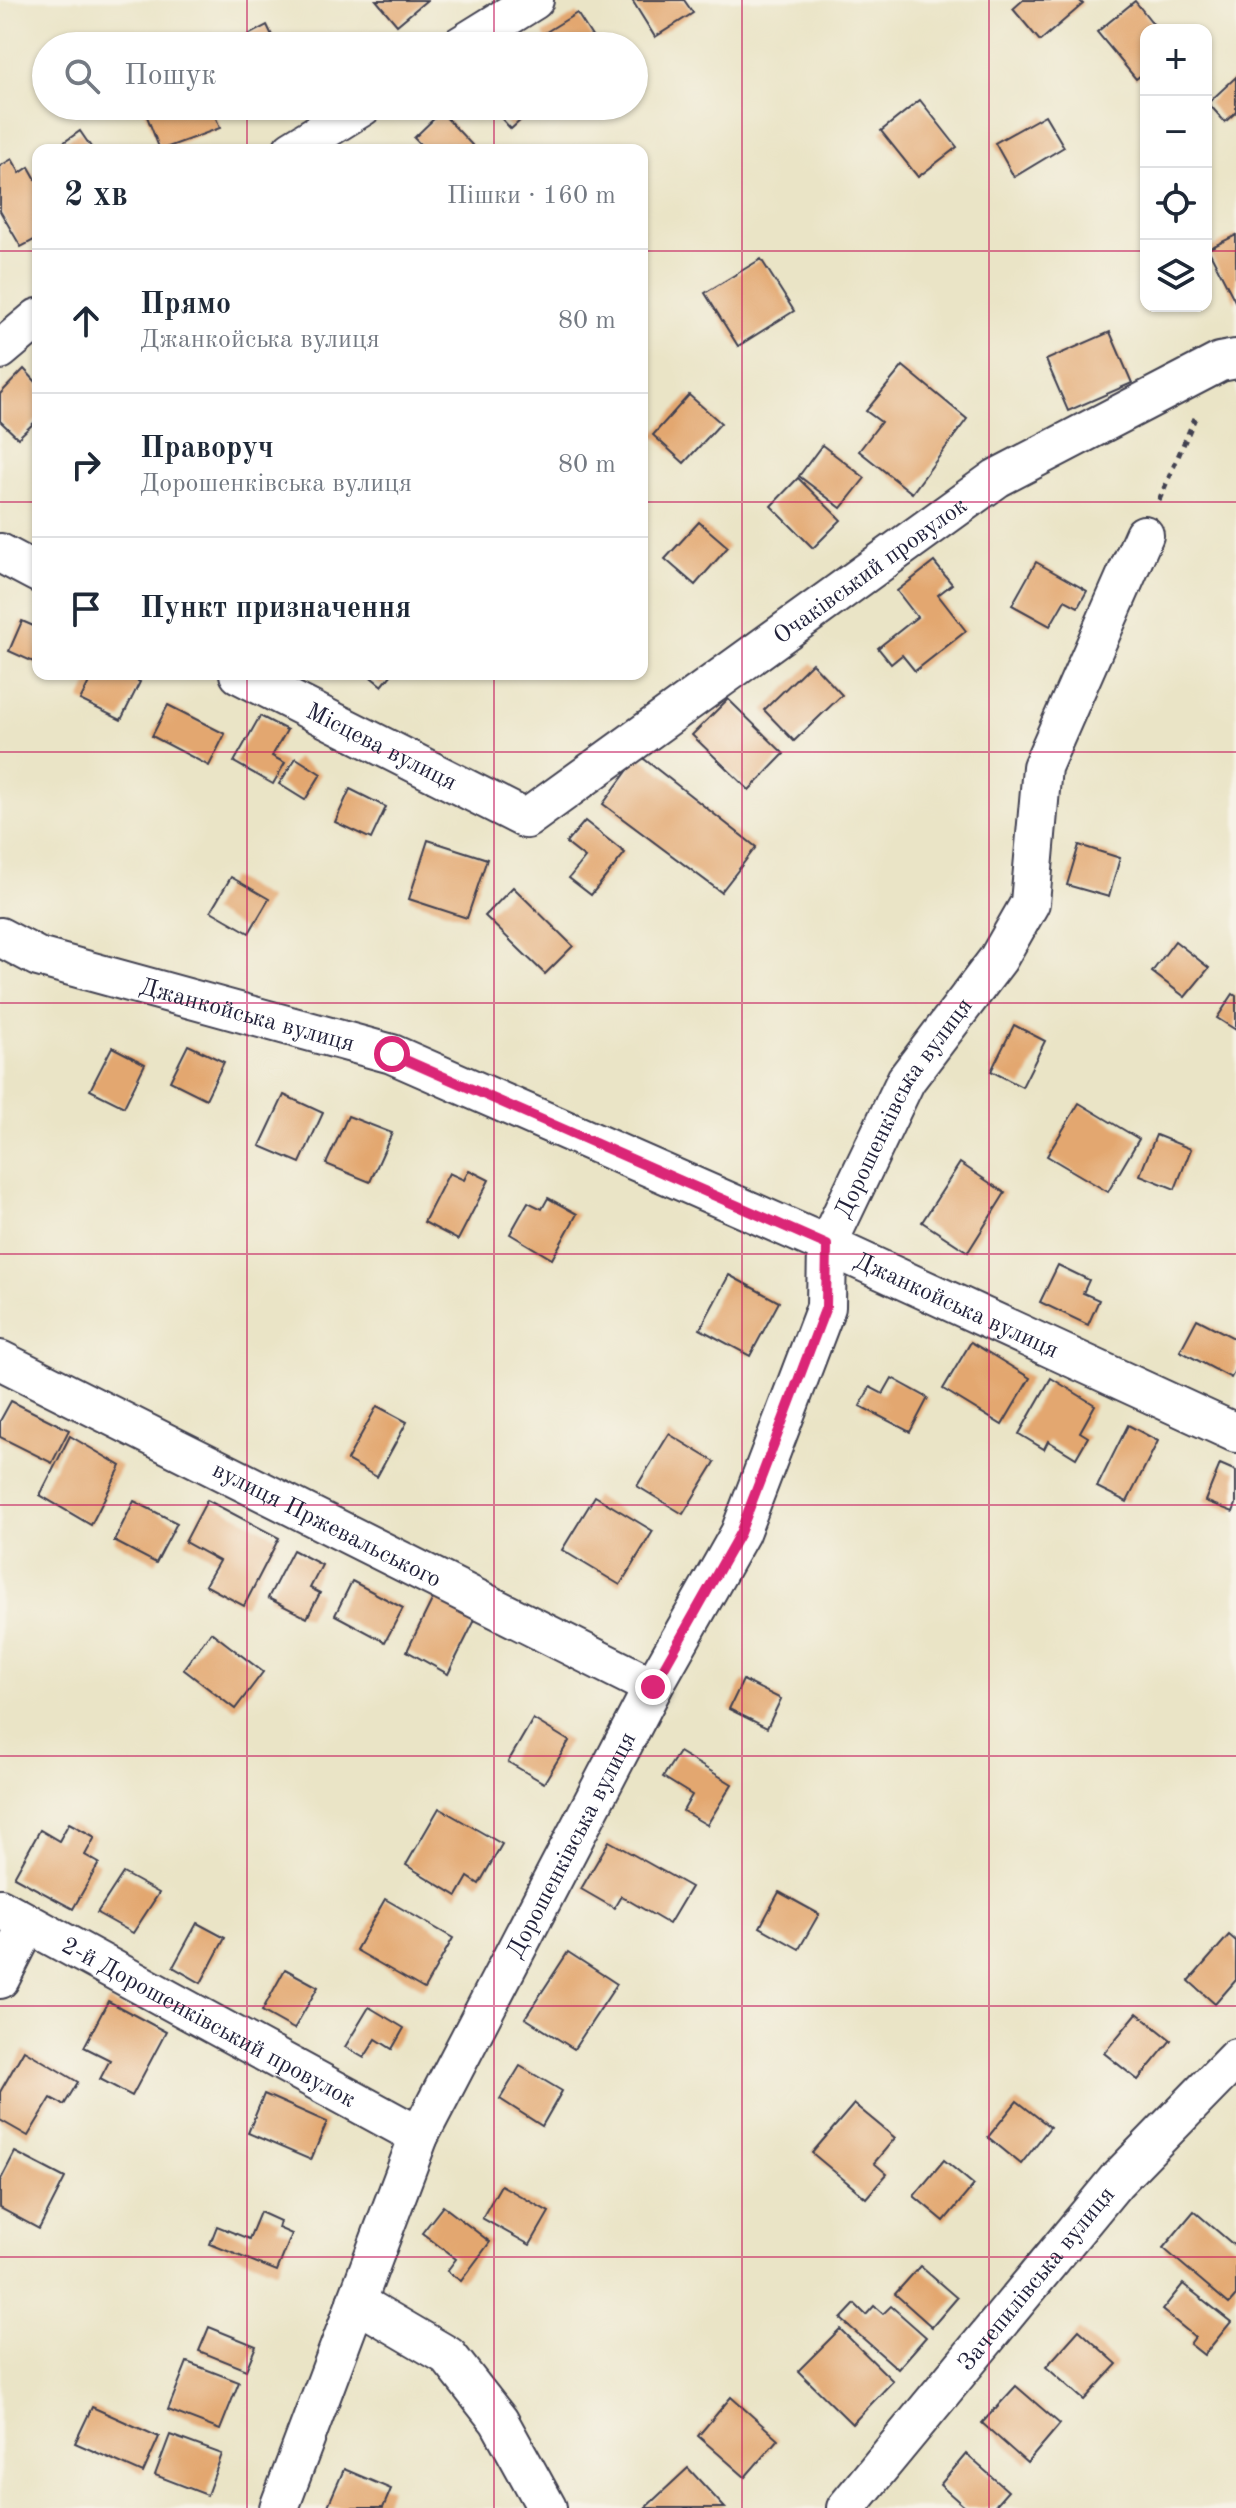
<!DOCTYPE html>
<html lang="uk">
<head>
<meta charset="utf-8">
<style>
  :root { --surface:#fff; --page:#f2f2f3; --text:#1f2937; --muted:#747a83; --line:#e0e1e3 }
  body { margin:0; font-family:"Old Standard TT",serif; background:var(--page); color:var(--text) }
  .controls { position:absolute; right:24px; top:24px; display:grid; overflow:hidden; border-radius:16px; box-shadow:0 2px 6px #0004 }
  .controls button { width:72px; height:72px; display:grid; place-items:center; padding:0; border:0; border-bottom:2px solid var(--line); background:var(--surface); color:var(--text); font:40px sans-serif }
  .stop { position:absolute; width:24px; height:24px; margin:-18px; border:6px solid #db2777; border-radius:50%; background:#fff }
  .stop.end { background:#db2777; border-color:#fff; box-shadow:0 2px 8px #0008 }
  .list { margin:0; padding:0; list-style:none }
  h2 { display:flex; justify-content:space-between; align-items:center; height:104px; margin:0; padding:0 32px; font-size:34px }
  h2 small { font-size:26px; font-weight:400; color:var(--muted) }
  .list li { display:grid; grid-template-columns:52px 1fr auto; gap:24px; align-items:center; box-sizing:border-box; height:144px; padding:0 32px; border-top:2px solid var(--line) }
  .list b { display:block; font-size:30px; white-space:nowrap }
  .list p { margin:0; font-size:26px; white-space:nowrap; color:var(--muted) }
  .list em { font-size:26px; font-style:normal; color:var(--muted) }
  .icon { flex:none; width:44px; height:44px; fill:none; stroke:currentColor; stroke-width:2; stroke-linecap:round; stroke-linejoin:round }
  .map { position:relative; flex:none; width:1236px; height:2508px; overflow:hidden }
  .search { position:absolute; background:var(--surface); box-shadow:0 2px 6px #0004; left:32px; top:32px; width:616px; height:88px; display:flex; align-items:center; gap:20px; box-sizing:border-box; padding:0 28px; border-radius:44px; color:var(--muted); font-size:30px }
  .panel { position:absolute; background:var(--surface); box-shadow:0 2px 6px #0004; left:32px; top:144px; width:616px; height:536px; border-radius:16px }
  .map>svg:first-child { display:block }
</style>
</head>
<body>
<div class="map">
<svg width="1236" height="2508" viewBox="0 0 1236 2508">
  <rect width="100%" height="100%" fill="#f7f3e8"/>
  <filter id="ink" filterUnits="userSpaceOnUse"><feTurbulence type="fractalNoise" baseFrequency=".0125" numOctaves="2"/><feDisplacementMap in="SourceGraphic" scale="16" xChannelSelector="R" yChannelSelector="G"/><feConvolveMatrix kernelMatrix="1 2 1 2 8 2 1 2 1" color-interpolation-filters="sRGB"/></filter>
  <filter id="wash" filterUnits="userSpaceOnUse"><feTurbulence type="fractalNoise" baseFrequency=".006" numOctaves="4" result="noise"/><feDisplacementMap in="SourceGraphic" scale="32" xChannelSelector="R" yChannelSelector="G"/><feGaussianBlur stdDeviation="1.8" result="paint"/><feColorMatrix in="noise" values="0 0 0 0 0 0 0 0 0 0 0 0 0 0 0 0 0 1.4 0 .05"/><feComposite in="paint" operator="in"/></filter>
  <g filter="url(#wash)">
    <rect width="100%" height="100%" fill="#eae4c6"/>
    <g id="blocks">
      <!-- building -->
      <g fill="#e3a770">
        <path d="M376,0H427L397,25Z"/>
        <path d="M632,0H684L693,13L655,37Z"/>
        <path d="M1023,0H1079L1083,4L1040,41L1013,9Z"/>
        <path d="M1135,1L1158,30H1146V71L1136,79L1097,32Z"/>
        <path d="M577,13L598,46H550L543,34Z"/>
        <path d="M267,25L277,46H227Z"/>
        <path d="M1236,77V112L1225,122L1208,103Z"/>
        <path d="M920,100L957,147L918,177L881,131Z"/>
        <path d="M143,106H211L220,128L160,150Z"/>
        <path d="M245,106H267L250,115Z"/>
        <path d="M490,106H536L511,129Z"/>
        <path d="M441,112L473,146L469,150H421L424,148L414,138Z"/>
        <path d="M1045,115L1064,147L1014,177L995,143Z"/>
        <path d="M80,131L93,150H53Z"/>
        <path d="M12,159L20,173L29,167L38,183V238L21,247L0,211V166Z"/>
        <path d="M1236,235V303L1208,249Z"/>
        <path d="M761,259L794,311L738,346L705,293Z"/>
        <path d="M1110,332L1132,383L1068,411L1046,360Z"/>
        <path d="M903,366L967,419L912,493L859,451L881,422L866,411Z"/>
        <path d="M24,369L38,384V419L18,438L0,421V394Z"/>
        <path d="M689,395L721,423L684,463L653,435Z"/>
        <path d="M822,445L865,478L841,508L799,476Z"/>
        <path d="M798,478L841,520L813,548L771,506Z"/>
        <path d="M699,522L728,547L695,585L665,559Z"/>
        <path d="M934,562L952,584L938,595L966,631L915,671L902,655L891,664L878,648L917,617L897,591Z"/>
        <path d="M1036,562L1087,591L1078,607L1065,600L1050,626L1012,605Z"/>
        <path d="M22,621L38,628V664L9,651Z"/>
        <path d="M812,663L842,695L794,741L764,710Z"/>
        <path d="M93,674H124L140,682L121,720L80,700Z"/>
        <path d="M367,674H392L382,686Z"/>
        <path d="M728,699L784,754L749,790L692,735Z"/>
        <path d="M168,705L225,734L209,766L152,736Z"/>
        <path d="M260,716L287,730L272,756L285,763L273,784L234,762Z"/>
        <path d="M639,755L756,847L721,892L603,804Z"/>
        <path d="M296,758L321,774L305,800L279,784Z"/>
        <path d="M350,789L386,807L371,839L335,822Z"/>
        <path d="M585,821L625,853L591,895L569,878L585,858L566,843Z"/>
        <path d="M428,840L487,859L467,918L409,899Z"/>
        <path d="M1079,845L1120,858L1109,897L1067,885Z"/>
        <path d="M231,877L269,899L249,933L211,911Z"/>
        <path d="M513,887L573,946L545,974L485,916Z"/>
        <path d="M1175,941L1209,968L1185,997L1152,972Z"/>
        <path d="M1233,994L1236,996V1030L1217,1018Z"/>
        <path d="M1014,1025L1045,1041L1022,1087L991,1071Z"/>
        <path d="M188,1045L224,1062L206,1099L170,1081Z"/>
        <path d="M112,1047L145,1064L124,1107L90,1090Z"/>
        <path d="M284,1095L323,1113L300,1163L260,1146Z"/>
        <path d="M1079,1103L1139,1139L1108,1192L1047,1156Z"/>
        <path d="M348,1116L392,1133L370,1182L326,1164Z"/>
        <path d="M1156,1135L1191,1149L1175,1189L1140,1175Z"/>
        <path d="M960,1163L1005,1193L968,1252L922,1222Z"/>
        <path d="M469,1170L489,1180L458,1240L424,1222L449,1173L464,1180Z"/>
        <path d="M548,1198L577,1214L552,1259L510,1234L528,1202L542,1209Z"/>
        <path d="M1058,1265L1089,1280L1083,1293L1099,1300L1088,1325L1040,1302Z"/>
        <path d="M729,1275L779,1302L750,1356L700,1329Z"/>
        <path d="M1197,1319L1236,1339V1368L1231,1378L1180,1351Z"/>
        <path d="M971,1342L1030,1378L1002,1425L943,1389Z"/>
        <path d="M892,1378L928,1398L910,1432L860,1406L870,1387L883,1394Z"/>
        <path d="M1051,1378L1095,1405L1080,1432L1088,1437L1076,1458L1048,1441L1044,1449L1019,1434Z"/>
        <path d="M11,1401L69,1430L52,1463L0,1437V1421Z"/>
        <path d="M377,1406L407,1422L377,1477L347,1460Z"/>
        <path d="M1128,1425L1158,1441L1127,1502L1097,1487Z"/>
        <path d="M669,1434L715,1462L683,1514L637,1486Z"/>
        <path d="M70,1436L121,1466L91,1525L40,1495Z"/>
        <path d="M1220,1464L1236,1471V1504L1233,1512L1205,1501Z"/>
        <path d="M595,1496L653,1531L620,1585L562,1550Z"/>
        <path d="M207,1500L279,1538L244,1606L205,1585L219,1561L185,1542Z"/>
        <path d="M134,1501L177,1523L156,1563L114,1541Z"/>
        <path d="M293,1550L322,1565L310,1588L320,1593L307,1618L268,1598Z"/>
        <path d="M352,1581L403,1608L385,1642L335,1615Z"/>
        <path d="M434,1596L475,1620L448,1674L407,1651Z"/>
        <path d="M211,1632L263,1672L235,1709L183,1669Z"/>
        <path d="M743,1680L781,1699L767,1728L729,1709Z"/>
        <path d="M533,1719L569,1741L544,1783L508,1762Z"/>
        <path d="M679,1752L732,1784L707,1825L683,1811L692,1795L663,1777Z"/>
        <path d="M439,1808L502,1844L479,1884L468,1877L457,1896L406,1865Z"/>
        <path d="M69,1823L95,1837L85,1855L99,1863L73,1909L14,1877L40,1830L59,1841Z"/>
        <path d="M609,1841L691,1887L669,1924L621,1896L614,1908L581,1889Z"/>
        <path d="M123,1873L159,1893L133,1933L97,1913Z"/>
        <path d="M779,1892L819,1914L799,1949L760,1927Z"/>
        <path d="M385,1899L453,1938L424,1989L356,1950Z"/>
        <path d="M197,1923L225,1938L201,1983L173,1967Z"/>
        <path d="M1229,1935L1236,1941V1980L1215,2004L1189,1981Z"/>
        <path d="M568,1952L617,1984L574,2049L525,2018Z"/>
        <path d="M285,1969L318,1987L294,2029L262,2011Z"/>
        <path d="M108,2001L166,2032L132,2096L100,2079L110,2060L84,2047Z"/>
        <path d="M369,2007L404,2028L392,2049L376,2039L364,2058L345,2047Z"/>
        <path d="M1137,2013L1171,2040L1138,2080L1104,2053Z"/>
        <path d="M24,2050L78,2082L64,2105L51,2098L28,2136L0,2120V2092Z"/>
        <path d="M520,2066L562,2091L542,2126L500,2099Z"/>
        <path d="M264,2094L327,2122L311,2160L248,2133Z"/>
        <path d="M1017,2101L1050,2127L1021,2164L988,2137Z"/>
        <path d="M854,2104L895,2138L874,2163L887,2174L866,2198L812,2153Z"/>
        <path d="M15,2152L65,2178L39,2229L0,2208V2181Z"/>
        <path d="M944,2160L974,2185L944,2221L914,2196Z"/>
        <path d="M501,2185L549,2212L530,2245L482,2218Z"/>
        <path d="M443,2206L490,2242L461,2281L447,2271L456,2259L422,2233Z"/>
        <path d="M1194,2211L1236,2247V2296L1229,2304L1163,2248Z"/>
        <path d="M260,2212L280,2221L278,2228L292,2234L277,2271L210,2244L217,2226L249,2239Z"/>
        <path d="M920,2266L957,2298L932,2327L895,2294Z"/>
        <path d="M1183,2284L1231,2322L1204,2355L1190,2344L1195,2337L1162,2310Z"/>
        <path d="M855,2304L866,2315L874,2306L883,2314L891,2306L926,2337L898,2369L841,2319Z"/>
        <path d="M209,2327L256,2346L246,2370L199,2351Z"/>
        <path d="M840,2329L893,2381L852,2424L798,2371Z"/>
        <path d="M1079,2330L1117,2364L1084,2400L1046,2367Z"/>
        <path d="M187,2362L239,2382L220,2430L168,2410Z"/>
        <path d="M1016,2386L1060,2424L1027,2463L982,2423Z"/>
        <path d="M731,2397L778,2439L745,2477L698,2436Z"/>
        <path d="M92,2407L159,2437L143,2473L75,2443Z"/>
        <path d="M170,2435L222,2454L207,2495L155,2475Z"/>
        <path d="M966,2454L1008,2491L993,2508H966L940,2485Z"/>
        <path d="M688,2468L725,2508H645Z"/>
        <path d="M344,2469L391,2489L383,2508H327Z"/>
      </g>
    </g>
  </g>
  <g filter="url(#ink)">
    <use href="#blocks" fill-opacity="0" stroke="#403f50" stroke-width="2"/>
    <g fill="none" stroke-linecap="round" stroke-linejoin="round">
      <defs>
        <g id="minor">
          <path d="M460,46L534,0"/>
          <path d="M292,150L363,106"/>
          <path d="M0,350L38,318"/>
          <path d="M0,553L38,573"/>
          <path id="s1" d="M239,674L526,819L997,478L1220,362L1236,359"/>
          <path id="s2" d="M0,937L38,957L392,1054L827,1245L1236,1433"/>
          <path id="s3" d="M0,1360L653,1687"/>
          <path id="s4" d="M0,1908L419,2136"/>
          <path d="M0,1979L28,1924"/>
          <path d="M356,2302L448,2356L499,2421L547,2508"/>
          <path id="s5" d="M279,2508L419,2136L653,1687L740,1533L826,1307L827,1245L906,1080L998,959L1030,903L1042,767L1144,535"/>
          <path id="s6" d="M846,2508L1116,2181L1236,2058"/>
        </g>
      </defs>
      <!-- minor casing -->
      <use href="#minor" stroke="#403f50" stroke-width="42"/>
      <!-- path -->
      <path stroke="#403f50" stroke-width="5" stroke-dasharray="6 6" stroke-linecap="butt" d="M1159,500L1195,418"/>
      <!-- minor -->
      <use href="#minor" stroke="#fff" stroke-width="38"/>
    </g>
  </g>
  <g fill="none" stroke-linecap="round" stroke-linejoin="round" filter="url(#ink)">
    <!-- route -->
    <path stroke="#db2777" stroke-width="10" d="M392,1054L827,1245L826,1307L740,1533L653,1687"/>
  </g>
  <!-- grid -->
  <path fill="none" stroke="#c2185b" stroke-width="2" stroke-opacity="0.55" d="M247,0V46M494,0V46M742,0V2508M989,0V2508M247,106V150M494,106V150M0,251H38M642,251H1146M1206,251H1236M0,502H38M642,502H1236M247,674V2508M494,674V2508M0,752H1236M0,1003H1236M0,1254H1236M0,1505H1236M0,1756H1236M0,2006H1236M0,2257H1236"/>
  <g text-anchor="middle" stroke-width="6" stroke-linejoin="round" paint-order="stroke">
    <!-- street labels -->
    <g font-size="24" fill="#22223b" stroke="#f7f3e8">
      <text dy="8" stroke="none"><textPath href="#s1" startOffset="746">Очаківський провулок</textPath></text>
      <text dy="8" stroke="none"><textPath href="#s1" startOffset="160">Місцева вулиця</textPath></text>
      <text dy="8" stroke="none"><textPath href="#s2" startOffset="260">Джанкойська вулиця</textPath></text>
      <text dy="8" stroke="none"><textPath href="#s5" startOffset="1542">Дорошенківська вулиця</textPath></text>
      <text dy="8" stroke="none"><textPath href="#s2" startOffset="1028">Джанкойська вулиця</textPath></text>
      <text dy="8" stroke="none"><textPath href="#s3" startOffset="366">вулиця Пржевальського</textPath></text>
      <text dy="8" stroke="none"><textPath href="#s5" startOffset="726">Дорошенківська вулиця</textPath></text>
      <text dy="8" stroke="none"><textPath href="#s4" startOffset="238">2-й Дорошенківський провулок</textPath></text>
      <text dy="8" stroke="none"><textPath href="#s6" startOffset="298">Зачепилівська вулиця</textPath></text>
    </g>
  </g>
</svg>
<div class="controls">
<button>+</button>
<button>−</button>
<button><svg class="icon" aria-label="locate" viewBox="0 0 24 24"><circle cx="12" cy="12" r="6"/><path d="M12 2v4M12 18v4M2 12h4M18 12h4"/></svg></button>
<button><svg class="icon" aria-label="layers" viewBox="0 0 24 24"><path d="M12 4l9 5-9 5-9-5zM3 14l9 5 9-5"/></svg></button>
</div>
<div class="stop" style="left:392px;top:1054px"></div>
<div class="stop end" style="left:653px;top:1687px"></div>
<div class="search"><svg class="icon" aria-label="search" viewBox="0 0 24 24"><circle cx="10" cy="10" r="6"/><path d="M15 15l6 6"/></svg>Пошук</div>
<section class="panel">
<h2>2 хв<small>Пішки · 160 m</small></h2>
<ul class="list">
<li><svg class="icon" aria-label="ahead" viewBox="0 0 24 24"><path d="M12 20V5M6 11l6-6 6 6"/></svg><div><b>Прямо</b><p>Джанкойська вулиця</p></div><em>80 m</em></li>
<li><svg class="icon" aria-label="right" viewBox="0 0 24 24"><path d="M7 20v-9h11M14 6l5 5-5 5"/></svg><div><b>Праворуч</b><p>Дорошенківська вулиця</p></div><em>80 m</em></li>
<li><svg class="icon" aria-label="arrive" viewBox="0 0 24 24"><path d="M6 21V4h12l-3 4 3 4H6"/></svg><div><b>Пункт призначення</b></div></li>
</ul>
</section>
</div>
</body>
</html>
